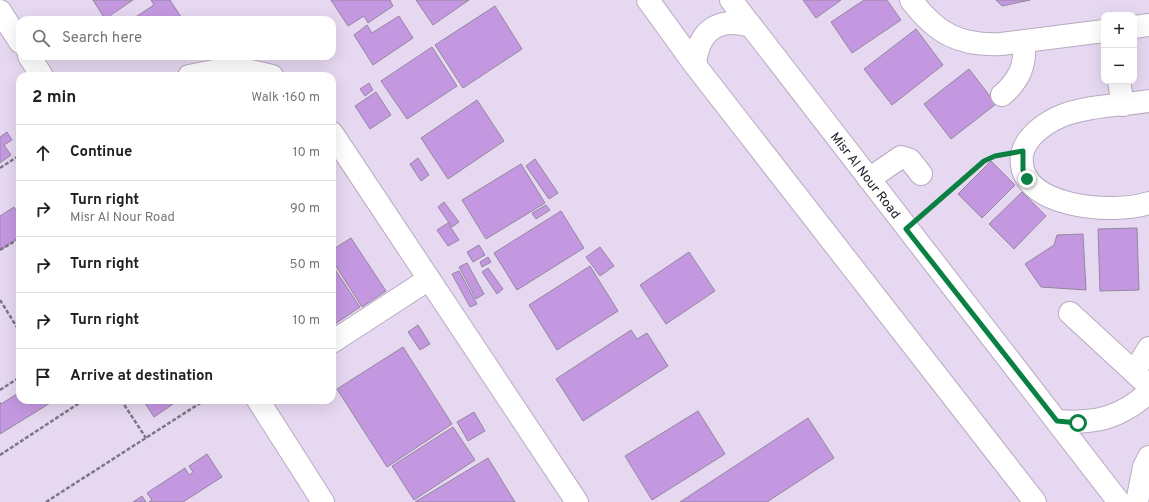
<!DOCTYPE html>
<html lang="en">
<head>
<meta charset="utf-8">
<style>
  :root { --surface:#fff; --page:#f2f2f2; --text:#222; --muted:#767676; --line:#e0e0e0 }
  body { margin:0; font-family:Overpass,sans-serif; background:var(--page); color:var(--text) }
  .controls { position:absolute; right:12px; top:12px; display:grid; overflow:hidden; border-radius:8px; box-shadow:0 4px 16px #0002 }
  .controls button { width:36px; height:36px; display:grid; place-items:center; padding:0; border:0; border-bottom:1px solid var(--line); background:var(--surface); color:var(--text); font:20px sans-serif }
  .stop { position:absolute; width:12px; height:12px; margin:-9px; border:3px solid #0b8043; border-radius:50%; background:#fff }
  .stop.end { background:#0b8043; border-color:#fff; box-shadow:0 1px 4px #0008 }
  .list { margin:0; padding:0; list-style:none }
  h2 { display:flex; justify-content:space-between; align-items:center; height:52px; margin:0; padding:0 16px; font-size:17px }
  h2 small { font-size:13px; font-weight:400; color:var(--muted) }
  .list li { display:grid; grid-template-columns:26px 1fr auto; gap:12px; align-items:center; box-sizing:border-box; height:56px; padding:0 16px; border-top:1px solid var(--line) }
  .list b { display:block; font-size:15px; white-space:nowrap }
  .list p { margin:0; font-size:13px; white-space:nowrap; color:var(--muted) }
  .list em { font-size:13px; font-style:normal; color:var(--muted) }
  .icon { flex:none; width:22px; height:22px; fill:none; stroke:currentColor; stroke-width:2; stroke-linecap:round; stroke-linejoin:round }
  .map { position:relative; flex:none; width:1149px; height:502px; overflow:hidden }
  .search { position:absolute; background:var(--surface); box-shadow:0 4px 16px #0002; left:16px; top:16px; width:320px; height:44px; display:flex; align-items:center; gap:10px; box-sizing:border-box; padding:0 14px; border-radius:12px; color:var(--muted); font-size:15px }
  .panel { position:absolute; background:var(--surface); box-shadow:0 4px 16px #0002; left:16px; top:72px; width:320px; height:332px; border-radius:12px }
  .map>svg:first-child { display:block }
</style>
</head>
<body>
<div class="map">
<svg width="1149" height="502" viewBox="0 0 1149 502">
  <rect width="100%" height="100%" fill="#e6d8f0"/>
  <!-- building -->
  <g fill="#c498e0" stroke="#94879d">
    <path d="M93,0H133L105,19Z"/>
    <path d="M151,0H170L183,20H131L154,5Z"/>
    <path d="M331,0H390L393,6L368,23L364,16L348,26Z"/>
    <path d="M416,0H469L433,25Z"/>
    <path d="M803,0H841L816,18Z"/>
    <path d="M864,0H887L901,20L852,53L831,22Z"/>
    <path d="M996,0H1030L1002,6Z"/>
    <path d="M495,6L522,49L463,88L435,45Z"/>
    <path d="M399,16L413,38L373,65L354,35L367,25L372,33Z"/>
    <path d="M916,29L943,65L892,105L864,69Z"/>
    <path d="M432,47L457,86L407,119L381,81Z"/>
    <path d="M969,69L996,104L951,139L924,104Z"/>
    <path d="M369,83L373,90L365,96L360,89Z"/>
    <path d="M376,92L391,115L370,129L355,106Z"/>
    <path d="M477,100L504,141L448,179L421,138Z"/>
    <path d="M7,132L12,140L4,145L11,155L0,163V137Z"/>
    <path d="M418,158L429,175L421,181L410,164Z"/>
    <path d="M535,159L558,193L549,199L526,166Z"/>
    <path d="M991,161L1015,185L982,218L958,194Z"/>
    <path d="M521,164L545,203L486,239L462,200Z"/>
    <path d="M1022,192L1046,216L1014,249L989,224Z"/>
    <path d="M444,202L459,222L452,227L438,207Z"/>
    <path d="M546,205L550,210L536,219L532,213Z"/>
    <path d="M14,207L19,215L20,214V237L0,250V216Z"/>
    <path d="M561,211L584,248L517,290L494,253Z"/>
    <path d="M448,223L459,240L448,246L437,230Z"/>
    <path d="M1137,228L1139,290L1100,291L1098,229Z"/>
    <path d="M1083,234L1086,290L1041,287L1025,264L1054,245L1057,235Z"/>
    <path d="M351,238L386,291L362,307L332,260V250Z"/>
    <path d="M479,245L485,255L473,262L467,252Z"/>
    <path d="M600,247L614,266L600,276L586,257Z"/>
    <path d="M689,252L715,291L666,324L640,285Z"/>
    <path d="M488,257L491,262L482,267L480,262Z"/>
    <path d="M467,263L484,294L476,299L459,267Z"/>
    <path d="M332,265L360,307L332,326Z"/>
    <path d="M590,266L618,311L557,350L529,305Z"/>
    <path d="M488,268L503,289L497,294L482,272Z"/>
    <path d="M459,271L477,304L470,307L452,274Z"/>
    <path d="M418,325L430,344L420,350L408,332Z"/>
    <path d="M631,330L637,339L647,333L668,366L583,421L556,379Z"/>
    <path d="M403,347L452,424L387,467L337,389Z"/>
    <path d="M20,392V400H55L0,434V402L1,404Z"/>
    <path d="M143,400H174L176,402L154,417Z"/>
    <path d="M698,411L725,454L652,500L625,456Z"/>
    <path d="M474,412L485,431L468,441L457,422Z"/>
    <path d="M808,418L834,458L767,502H680Z"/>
    <path d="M453,427L475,460L414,500L392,466Z"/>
    <path d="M207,454L222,477L183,502H149L152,500L147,493L185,468L189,475L193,472L189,466Z"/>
    <path d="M488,458L515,502H415Z"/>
    <path d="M142,496L146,502H133Z"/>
  </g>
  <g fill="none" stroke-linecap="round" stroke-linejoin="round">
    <defs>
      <g id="minor">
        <path d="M648,0L695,65L1035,502"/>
        <path id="s1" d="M731,0L1119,502"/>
        <path d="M911,0C936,33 959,46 1001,44L1104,31"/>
        <path d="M0,11L20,42"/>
        <path d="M1134,27L1149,25"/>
        <path d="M29,56L42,76"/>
        <path d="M695,65C698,31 718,16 751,26"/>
        <path d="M189,76L234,67L272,76"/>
        <path d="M1119,81L1123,105"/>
        <path d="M1002,95C1020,80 1026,64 1024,41"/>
        <path d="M1149,101C1123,105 1083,106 1059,117C1044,124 1025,137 1022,155C1015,208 1114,215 1149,203"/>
        <path d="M332,133L577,502"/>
        <path d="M869,179L901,157L910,160L921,174"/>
        <path d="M1070,313L1149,386"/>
        <path d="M332,342L429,279"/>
        <path d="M1134,372L1149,348"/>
        <path d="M258,400L323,502"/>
        <path d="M1057,421C1095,424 1121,418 1149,392"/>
        <path d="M1137,502L1144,467L1149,457"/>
      </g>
    </defs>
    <!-- minor casing -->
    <use href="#minor" stroke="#b8aac1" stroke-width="24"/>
    <!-- path -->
    <g stroke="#7e7585" stroke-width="2.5" stroke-dasharray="4 2" stroke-linecap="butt">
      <path d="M0,168L20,155"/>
      <path d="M921,215L984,161L995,156L1003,154"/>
      <path d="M17,240L20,245"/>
      <path d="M0,250L20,238"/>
      <path d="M0,300L20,332"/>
      <path d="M0,390L20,377"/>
      <path d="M121,400L146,438"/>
      <path d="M0,455L84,400"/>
      <path d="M46,502L205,400"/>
    </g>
    <!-- minor -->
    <use href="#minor" stroke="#fff" stroke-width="22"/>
  </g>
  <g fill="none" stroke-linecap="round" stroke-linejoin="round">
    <!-- route -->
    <path stroke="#0b8043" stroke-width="5" d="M1027,179L1023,170V151L995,156L984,161L906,229L1057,421L1078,423"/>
  </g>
  <g text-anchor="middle" stroke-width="3" stroke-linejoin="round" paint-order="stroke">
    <!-- street labels -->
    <g font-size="13" fill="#252029" stroke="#fff">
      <text dy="5" stroke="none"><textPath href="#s1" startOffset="221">Misr Al Nour Road</textPath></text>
    </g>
  </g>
</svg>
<div class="controls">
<button>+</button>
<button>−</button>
</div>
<div class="stop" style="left:1078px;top:423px"></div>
<div class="stop end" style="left:1027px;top:179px"></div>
<div class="search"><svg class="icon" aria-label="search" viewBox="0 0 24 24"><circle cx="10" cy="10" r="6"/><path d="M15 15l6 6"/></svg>Search here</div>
<section class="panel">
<h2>2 min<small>Walk · 160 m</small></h2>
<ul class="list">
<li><svg class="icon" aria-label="ahead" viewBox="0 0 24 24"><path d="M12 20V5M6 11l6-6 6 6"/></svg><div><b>Continue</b></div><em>10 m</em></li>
<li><svg class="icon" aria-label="right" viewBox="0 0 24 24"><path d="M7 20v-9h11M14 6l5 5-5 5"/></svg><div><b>Turn right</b><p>Misr Al Nour Road</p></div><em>90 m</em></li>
<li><svg class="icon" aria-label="right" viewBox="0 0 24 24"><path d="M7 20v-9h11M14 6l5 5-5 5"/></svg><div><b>Turn right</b></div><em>50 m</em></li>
<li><svg class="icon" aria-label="right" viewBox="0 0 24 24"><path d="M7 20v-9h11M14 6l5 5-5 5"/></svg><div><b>Turn right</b></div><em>10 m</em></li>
<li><svg class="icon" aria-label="arrive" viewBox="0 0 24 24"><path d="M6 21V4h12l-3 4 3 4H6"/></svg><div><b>Arrive at destination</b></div></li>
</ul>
</section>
</div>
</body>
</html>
